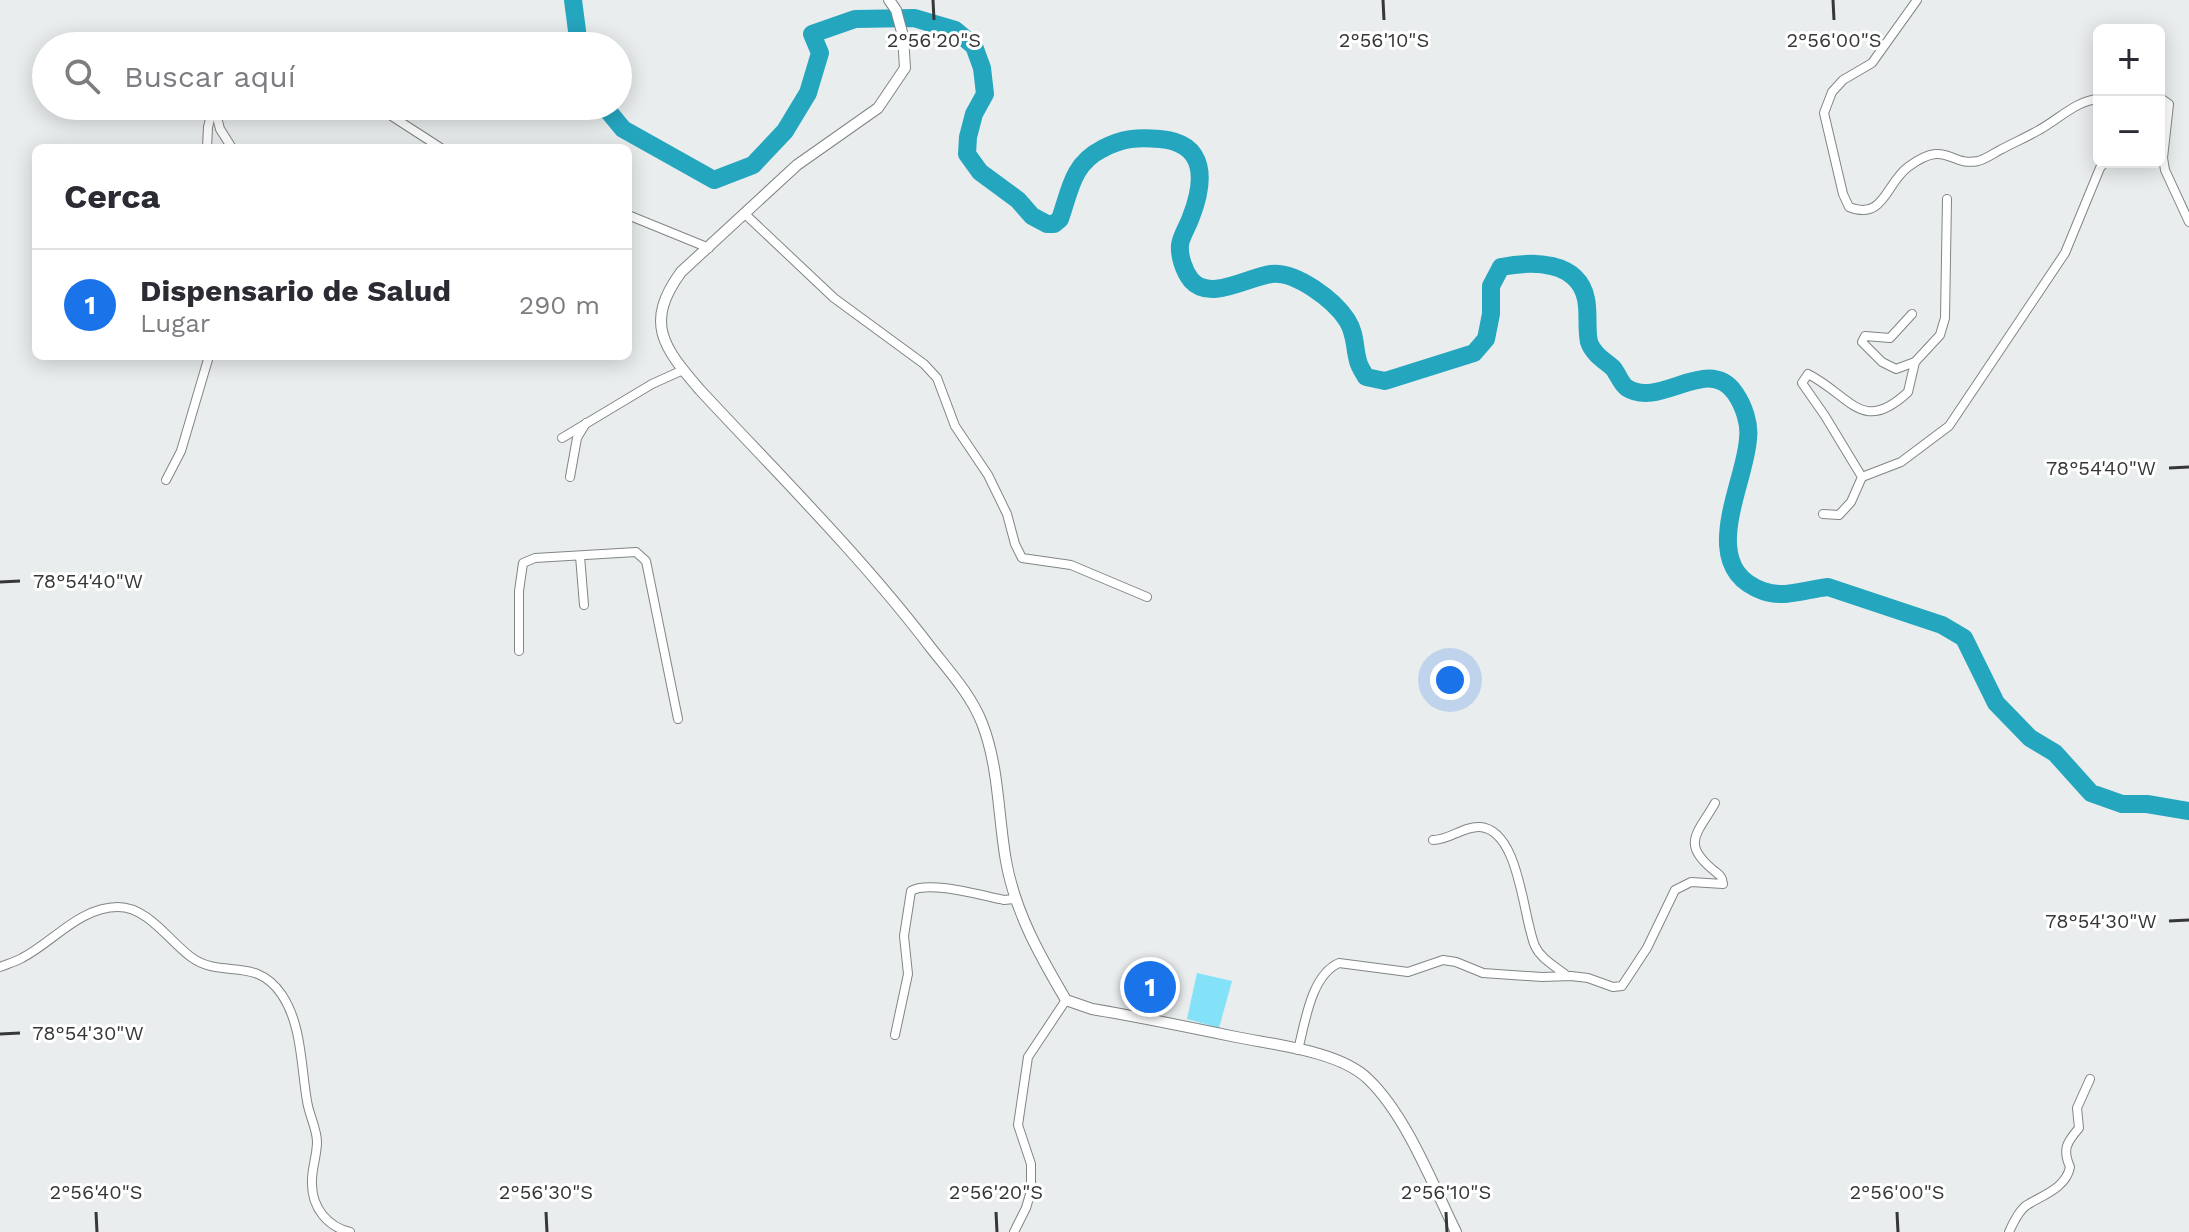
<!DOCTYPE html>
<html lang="es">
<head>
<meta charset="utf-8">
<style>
  :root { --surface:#fff; --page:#f7f7f7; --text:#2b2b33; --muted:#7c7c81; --line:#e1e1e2; --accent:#1a73e8 }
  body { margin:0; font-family:"Work Sans",sans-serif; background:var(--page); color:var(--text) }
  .controls { position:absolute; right:24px; top:24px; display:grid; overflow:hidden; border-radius:12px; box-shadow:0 4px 20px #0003 }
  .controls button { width:72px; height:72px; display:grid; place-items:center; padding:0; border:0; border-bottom:2px solid var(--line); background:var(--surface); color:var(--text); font:40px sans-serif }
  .you { position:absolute; left:1450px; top:680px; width:28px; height:28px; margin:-20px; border:6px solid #fff; border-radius:50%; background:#1a73e8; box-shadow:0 0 0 12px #1a73e833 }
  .badge { display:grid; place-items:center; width:52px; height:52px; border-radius:50%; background:var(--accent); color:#fff; font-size:26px; font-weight:700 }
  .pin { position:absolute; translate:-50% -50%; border:4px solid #fff; box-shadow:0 2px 8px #0006 }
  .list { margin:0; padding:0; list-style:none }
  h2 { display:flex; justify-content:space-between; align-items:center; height:104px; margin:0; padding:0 32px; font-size:34px }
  h2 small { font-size:26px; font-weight:400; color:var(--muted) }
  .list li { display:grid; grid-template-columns:52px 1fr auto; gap:24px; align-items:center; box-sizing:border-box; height:112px; padding:0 32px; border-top:2px solid var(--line) }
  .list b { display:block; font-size:30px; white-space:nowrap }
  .list p { margin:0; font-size:26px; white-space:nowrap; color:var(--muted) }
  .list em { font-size:26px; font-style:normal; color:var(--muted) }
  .icon { flex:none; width:44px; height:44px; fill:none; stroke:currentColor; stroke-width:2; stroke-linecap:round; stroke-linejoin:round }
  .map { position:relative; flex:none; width:2189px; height:1232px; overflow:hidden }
  .search { position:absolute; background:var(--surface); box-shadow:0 4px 20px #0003; left:32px; top:32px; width:600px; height:88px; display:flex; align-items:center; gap:20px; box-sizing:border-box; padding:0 28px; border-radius:44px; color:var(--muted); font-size:30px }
  .panel { position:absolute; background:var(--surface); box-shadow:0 4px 20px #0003; left:32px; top:144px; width:600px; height:216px; border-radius:12px }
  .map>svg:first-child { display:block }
</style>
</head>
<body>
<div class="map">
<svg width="2189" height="1232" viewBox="0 0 2189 1232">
  <rect width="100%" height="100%" fill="#e9edee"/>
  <!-- green -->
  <path fill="#83e2f8" d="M1197,973L1232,981L1219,1028L1187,1019Z"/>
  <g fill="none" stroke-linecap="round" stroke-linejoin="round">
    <!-- river -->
    <g stroke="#25a6bf" stroke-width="18">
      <path d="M573,0L579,46"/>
      <path d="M604,106L623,129L714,180L753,165L785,131L808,93L820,53L812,34L855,19L914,18L955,30L974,46L982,68L985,94L974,114L968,137L967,154L980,172L1018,200L1032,216L1047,224H1054L1060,219C1070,191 1072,164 1102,149C1122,138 1138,137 1160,139C1207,143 1205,181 1191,217C1188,226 1181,236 1180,245C1179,256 1184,271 1191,280C1210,302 1248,277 1271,274C1296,271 1334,300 1347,320C1356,334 1354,347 1358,361C1359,366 1363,372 1366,377L1385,381L1474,353L1486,339L1491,314V286L1501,267C1532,261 1578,260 1586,299C1589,313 1586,328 1589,342C1593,354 1604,360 1613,368C1618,374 1621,384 1627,388C1660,409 1708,354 1735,393C1744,406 1750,424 1748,439C1745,485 1696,567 1763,591C1784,599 1807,589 1828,587L1942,625L1964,638L1996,703L2030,738L2055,753L2091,793L2122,804H2147L2189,811"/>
    </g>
    <defs>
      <g id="minor">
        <path d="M1917,0L1872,63L1843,80L1832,92L1824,113L1843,194L1849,207C1884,221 1886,183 1908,167C1947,138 1949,167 1978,161C1986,159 1994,153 2000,150C2013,143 2027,137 2039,130C2059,119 2077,100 2099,99"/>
        <path d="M245,46L254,39L273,40L286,46"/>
        <path d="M2159,97L2169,104L2163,158L2165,170L2189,222"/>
        <path d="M214,106L220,129L232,148"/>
        <path d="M376,106L441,148"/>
        <path d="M207,148L208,127L213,107"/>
        <path d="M628,215L709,248"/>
        <path d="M746,215L834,298L924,364L937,378L955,426L988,475L1007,514L1015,544L1022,558L1071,565L1147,597"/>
        <path d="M1912,314L1890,338L1865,336L1862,342L1882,362L1896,369L1915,362"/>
        <path d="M562,438L652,384L683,370"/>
        <path d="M570,477L577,438L586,423"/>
        <path d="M1862,477L1901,462L1949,426L2065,253L2100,168L2105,162"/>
        <path d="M166,480L181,451L209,356"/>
        <path d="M1823,514L1839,515L1851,502L1862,477L1825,416L1802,383L1808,374C1851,396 1862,435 1908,392L1915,362L1940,335L1945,318L1947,199"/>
        <path d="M580,556L584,605"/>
        <path d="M519,651V591L523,563L535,558L636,552L646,561L678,719"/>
        <path d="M1433,840C1450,840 1463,826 1480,827C1520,830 1523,919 1535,946C1541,959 1555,966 1566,975"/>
        <path d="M0,967C7,964 15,962 22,958C53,942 80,907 118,907C148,907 169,941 191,957C222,980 255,955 282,995C302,1025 301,1067 307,1101C309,1115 317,1129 317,1142C317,1156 311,1170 312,1184C312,1208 328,1227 350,1232"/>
        <path d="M895,1035L908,974L904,936L911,891C929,880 983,896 1004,900L1014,899"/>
        <path d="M1298,1050C1305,1023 1311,975 1339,963L1408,972L1443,960L1456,962L1483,973L1542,977L1571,976L1588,978L1613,987L1622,986L1647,948L1675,890L1691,882L1723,884C1722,875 1719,875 1712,869C1681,843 1698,833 1715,803"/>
        <path d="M1014,1232L1026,1208L1031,1191V1164L1018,1125L1028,1057L1066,1000"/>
        <path d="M2009,1232C2013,1223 2019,1210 2027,1205C2043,1195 2066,1188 2070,1167C2062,1149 2067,1142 2079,1128L2077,1108L2090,1079"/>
      </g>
      <path id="tertiary" d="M889,0L896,10L903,36L905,68L878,108L797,165L681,272C644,323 663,347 700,390C778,474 861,556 931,648C950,672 971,695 982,723C999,766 998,816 1006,861C1015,912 1040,956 1066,1000L1092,1009C1140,1017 1188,1027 1236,1037C1275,1045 1339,1051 1368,1079C1406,1115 1433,1185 1456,1232"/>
    </defs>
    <!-- minor casing -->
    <use href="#minor" stroke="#818586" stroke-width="10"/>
    <!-- tertiary casing -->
    <use href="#tertiary" stroke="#818586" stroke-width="12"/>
    <!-- minor -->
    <use href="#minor" stroke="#fff" stroke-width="8"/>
    <!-- tertiary -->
    <use href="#tertiary" stroke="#fff" stroke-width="10"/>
  </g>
  <!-- ticks -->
  <path fill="none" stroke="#363738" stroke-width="3" d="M933,0L934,20M1383,0L1384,20M1833,0L1834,20M2169,468L2189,467M0,582L20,581M2169,921L2189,920M0,1034L20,1033M96,1212L97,1232M546,1212L547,1232M996,1212L997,1232M1446,1212L1447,1232M1897,1212L1898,1232"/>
  <g font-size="20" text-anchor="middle" fill="#363738" stroke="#fff" stroke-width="6" stroke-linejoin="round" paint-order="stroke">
    <text x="934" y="47">2°56'20"S</text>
    <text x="1384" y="47">2°56'10"S</text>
    <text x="1834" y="47">2°56'00"S</text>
    <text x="2101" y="475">78°54'40"W</text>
    <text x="88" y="588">78°54'40"W</text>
    <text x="2101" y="928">78°54'30"W</text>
    <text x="88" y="1040">78°54'30"W</text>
    <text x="96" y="1199">2°56'40"S</text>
    <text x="546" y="1199">2°56'30"S</text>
    <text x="996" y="1199">2°56'20"S</text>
    <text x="1446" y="1199">2°56'10"S</text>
    <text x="1897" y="1199">2°56'00"S</text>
  </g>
</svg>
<div class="controls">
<button>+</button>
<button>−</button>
</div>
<div class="you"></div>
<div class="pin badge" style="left:1150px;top:987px">1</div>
<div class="search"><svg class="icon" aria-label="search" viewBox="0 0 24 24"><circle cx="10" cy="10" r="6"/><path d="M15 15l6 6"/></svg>Buscar aquí</div>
<section class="panel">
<h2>Cerca<small></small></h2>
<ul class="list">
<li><span class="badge">1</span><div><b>Dispensario de Salud</b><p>Lugar</p></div><em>290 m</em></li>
</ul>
</section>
</div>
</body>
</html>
